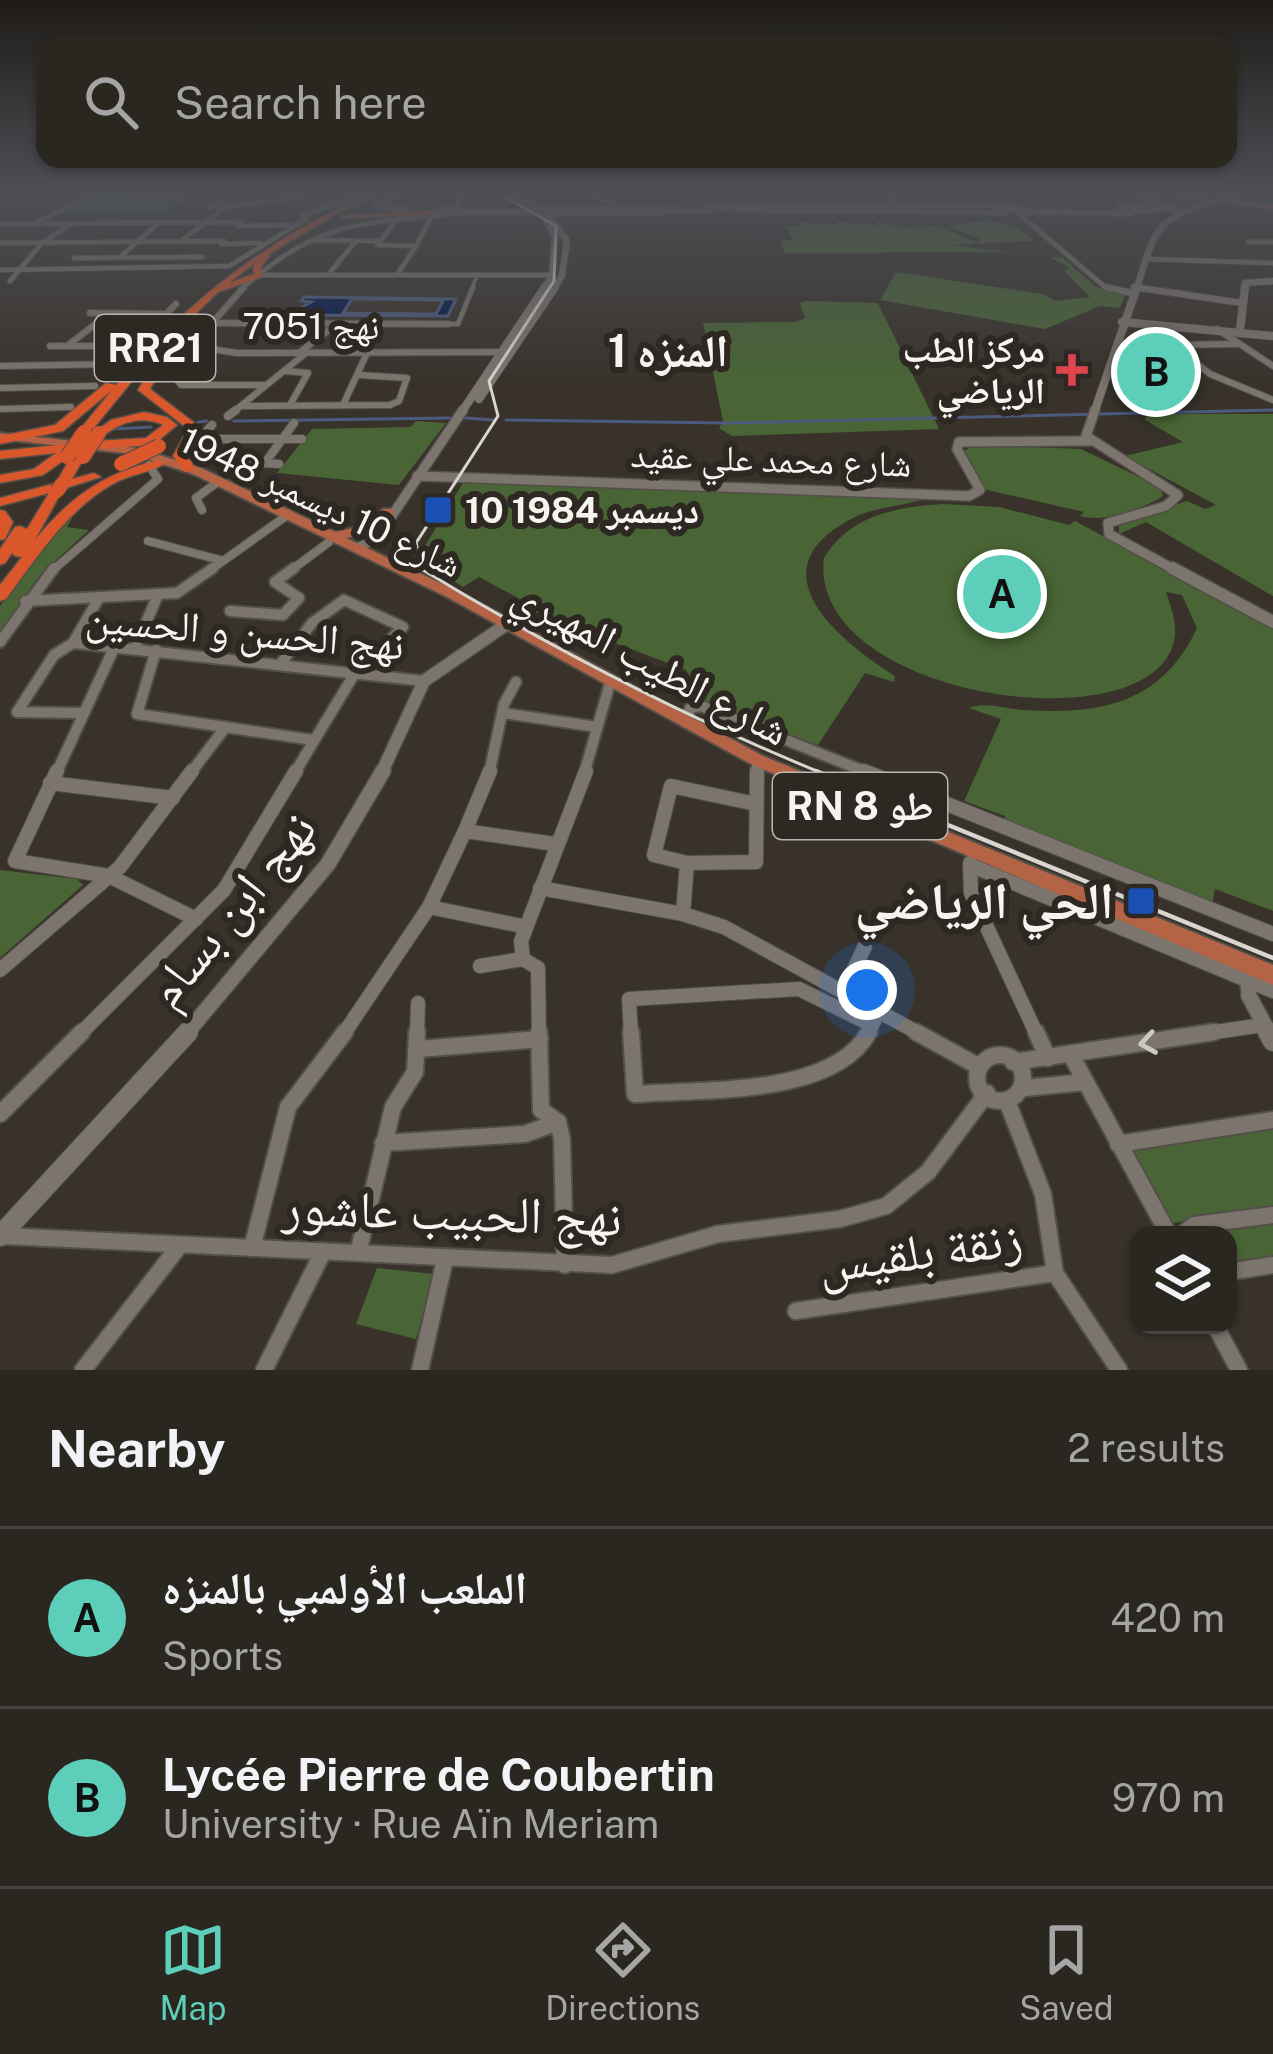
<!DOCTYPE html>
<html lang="en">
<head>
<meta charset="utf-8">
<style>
  :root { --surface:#2a2620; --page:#36322d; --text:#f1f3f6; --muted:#a5a5a5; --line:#46433e; --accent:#5cceba }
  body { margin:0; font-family:"Public Sans","Noto Naskh Arabic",sans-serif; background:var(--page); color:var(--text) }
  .controls { position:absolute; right:36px; bottom:36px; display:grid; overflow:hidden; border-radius:24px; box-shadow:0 3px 9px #0004 }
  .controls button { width:108px; height:108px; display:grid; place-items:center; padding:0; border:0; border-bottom:3px solid var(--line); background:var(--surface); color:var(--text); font:60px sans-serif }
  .you { position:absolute; left:867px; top:990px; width:42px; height:42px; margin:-30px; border:9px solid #fff; border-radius:50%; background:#1a73e8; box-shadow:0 0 0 18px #1a73e833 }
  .badge { display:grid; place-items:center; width:78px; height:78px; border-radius:50%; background:var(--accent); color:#111; font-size:39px; font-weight:700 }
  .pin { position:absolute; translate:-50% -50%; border:6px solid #fff; box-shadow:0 3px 12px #0006 }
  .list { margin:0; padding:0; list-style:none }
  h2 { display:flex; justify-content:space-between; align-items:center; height:156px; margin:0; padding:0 48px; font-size:51px }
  h2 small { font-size:39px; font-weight:400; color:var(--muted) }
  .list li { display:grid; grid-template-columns:78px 1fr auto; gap:36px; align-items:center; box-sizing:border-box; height:180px; padding:0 48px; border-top:3px solid var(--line) }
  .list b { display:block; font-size:45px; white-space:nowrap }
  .list p { margin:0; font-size:39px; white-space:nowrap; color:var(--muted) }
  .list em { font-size:39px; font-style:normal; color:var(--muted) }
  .icon { flex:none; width:66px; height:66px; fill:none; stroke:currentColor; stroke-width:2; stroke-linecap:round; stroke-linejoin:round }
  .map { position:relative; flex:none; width:1273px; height:1370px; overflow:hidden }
  .search { position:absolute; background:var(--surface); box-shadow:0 3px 9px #0004; left:36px; right:36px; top:36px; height:132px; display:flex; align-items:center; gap:30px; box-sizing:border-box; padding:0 42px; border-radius:24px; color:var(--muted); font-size:45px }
  .sheet { height:516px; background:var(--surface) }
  nav { display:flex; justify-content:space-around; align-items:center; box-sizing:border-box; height:168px; border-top:3px solid var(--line); background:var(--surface); font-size:33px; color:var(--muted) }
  nav a { display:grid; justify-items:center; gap:6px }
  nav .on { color:var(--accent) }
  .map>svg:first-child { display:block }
</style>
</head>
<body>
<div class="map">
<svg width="1273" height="1370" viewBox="0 0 1273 1370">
  <rect width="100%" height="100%" fill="#38322b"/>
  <!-- green -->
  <g fill="#496535">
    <path d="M92,195L191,196L164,212L56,214Z"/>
    <path d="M799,221L820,226L819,221L838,226L837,221L878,226L876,221L903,228L938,226L979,243L980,239L948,226C976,224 1001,210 1034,241L949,245L1011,252L785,253L780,241L792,240L786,226H800Z"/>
    <path d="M1049,257H1062L1096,287L1125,294L1120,308L1100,306L1045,329L880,300L896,272L1043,294L1056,301L1090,297L1064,271L1070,268Z"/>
    <path d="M806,301L878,303L939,429L732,436L719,428L723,421L703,323L795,322L805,318L800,303Z"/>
    <path d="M1147,414H1273V596L1146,522L1119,534V524L1187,501L1205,509L1216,505L1125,456L1183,442L1145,420Z"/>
    <path d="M416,421L446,423L399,485L277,473L312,429L411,427Z"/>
    <path d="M973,445L1081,449L1160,487L1163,496C1143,509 1105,523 1080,516L1084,512L983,489L964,451Z"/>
    <path d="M464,481L715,483L723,492L925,498C908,506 877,506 855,517C751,569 837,639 895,676L894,682L865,673L818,745L703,702L686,670L513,604L520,599L479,577L463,587L436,569L425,546Z"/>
    <path d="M81,502L67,527L89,530L40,575L0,632V606Z"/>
    <path d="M943,504L999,507L1069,525L1075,521L1273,628V911L1215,889L1212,905L1003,823L1005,816L964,801L1001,719L969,708C986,701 1006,709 1024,710C1102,715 1162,703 1197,628L1182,595L1166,592C1171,609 1179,625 1173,645C1142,746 807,696 824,558C850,515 896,507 943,504Z"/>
    <path d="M0,870L77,879L83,885L0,958Z"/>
    <path d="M1273,1129V1207L1173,1223L1133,1149Z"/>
    <path d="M1273,1220V1257L1228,1264V1235L1187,1234Z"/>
    <path d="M377,1268L434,1274L416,1339L356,1324Z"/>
  </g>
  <!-- water -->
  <path fill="#01194e" stroke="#4b5a7e" stroke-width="3" fill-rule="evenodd" d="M304,297L456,299L448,316L289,315L311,302L301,301ZM352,299L443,300V301L436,314L343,313Z"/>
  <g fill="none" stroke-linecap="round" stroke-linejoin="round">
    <!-- stream -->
    <g stroke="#4b5a7e" stroke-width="3">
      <path d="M466,418L493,420"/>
      <path d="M506,420L726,423L1273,410"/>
      <path d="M234,421L450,418"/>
      <path d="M198,422L207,421"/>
      <path d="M115,429L151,427"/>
    </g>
    <defs>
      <g id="pedestrian-far1">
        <path d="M816,193L822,207"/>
        <path d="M471,290L477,276"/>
      </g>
      <path id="pedestrian" d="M448,324H458L473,287"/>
      <g id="minor-far5">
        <path d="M94,193L193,196"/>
        <path d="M589,193L615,204"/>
        <path d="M886,193L900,207"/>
        <path d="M998,196L1077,193"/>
        <path d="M209,208L231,193"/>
        <path d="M551,208H682"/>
        <path d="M455,209L463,193"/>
        <path d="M739,210L1005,213"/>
        <path d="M1019,214L1105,287L1119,290"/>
        <path d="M37,222L93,194"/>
        <path d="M0,224L241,222"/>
        <path d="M238,226L289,225"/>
        <path d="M314,240L380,241"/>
        <path d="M181,241L225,207L328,193"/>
        <path d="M1248,242H1273"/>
        <path d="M0,243L224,241"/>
        <path d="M221,244L260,243"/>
        <path d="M416,246L432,216"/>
        <path d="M120,257L160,222"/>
        <path d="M74,258L202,257"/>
        <path d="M1145,259L1273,263"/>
        <path d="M0,270L229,266L306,219"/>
        <path d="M262,275H552"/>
        <path d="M328,275L356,241"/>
        <path d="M397,275L416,246L377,245L399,217"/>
        <path d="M10,281L41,244L71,224"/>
        <path d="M1134,287L1155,290"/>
        <path d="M240,290C320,221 351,225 450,214"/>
      </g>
      <g id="minor-far4">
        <path d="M244,287L192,346L237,353L505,352"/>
        <path d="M1105,287L1132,293"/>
        <path d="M1134,287L1242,303"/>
        <path d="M90,313L165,314"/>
        <path d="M210,323L448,324"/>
        <path d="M1151,327L1210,374L1273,400"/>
        <path d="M118,329H149"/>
        <path d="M1217,329L1273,366"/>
        <path d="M1171,345L1238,344"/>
        <path d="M50,346H134"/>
        <path d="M67,346L107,315"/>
        <path d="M299,353L334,326"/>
        <path d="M165,365L181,385H265"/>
        <path d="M0,366L117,364L176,304"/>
        <path d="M285,371L308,373L290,405"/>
        <path d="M0,388L95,386"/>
        <path d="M343,405L367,353"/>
        <path d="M242,406L390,405L399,401L407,378L359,375"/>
        <path d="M0,409L71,407"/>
        <path d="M232,413L306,353"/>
      </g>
      <g id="minor-far3">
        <path d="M228,416L236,410"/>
        <path d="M212,425L187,453L190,459L279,464"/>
        <path d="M199,439H302"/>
        <path d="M265,463L294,423"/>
        <path d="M202,510L196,498L219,481"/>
        <path d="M148,541L220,560"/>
        <path d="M52,571L158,479L149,465"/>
        <path d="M209,571L289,514"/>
        <path d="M290,571L329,542"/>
      </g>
      <g id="minor-far2">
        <path d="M25,601L177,593L213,568"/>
        <path d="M230,611L283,615L299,598L275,582L294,568"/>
        <path d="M0,642L54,568"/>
        <path d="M73,643L99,598"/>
        <path d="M135,648L158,595"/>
        <path d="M156,650L137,714L313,740"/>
        <path d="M281,663L312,623L344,600L403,627L355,673L294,774"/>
        <path d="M83,713L17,712L54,655L73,643L424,681"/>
        <path d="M503,713L597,727"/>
        <path d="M686,723L690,708L701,706L871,774"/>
        <path d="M757,760V774"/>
        <path d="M56,774L114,648"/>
        <path d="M190,774L224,729"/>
        <path d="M489,774L504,704L516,682"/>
        <path d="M584,774L610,683"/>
      </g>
      <g id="minor-far1">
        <path d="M57,771L15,861L109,876L196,919"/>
        <path d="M490,771L465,831L555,844"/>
        <path d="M864,771L1273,934"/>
        <path d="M50,783L173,798"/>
        <path d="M756,804L671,786L654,855L687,863L756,862L757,771"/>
        <path d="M970,863L971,893L1037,1035"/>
        <path d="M970,865L1273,991"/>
        <path d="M540,888L683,914L724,927L922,1035"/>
        <path d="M429,907L465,831"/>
        <path d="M683,914L687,863"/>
        <path d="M480,966L523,959"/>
        <path d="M0,970L120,867L192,771"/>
        <path d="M844,991L865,946"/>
        <path d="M79,1035L224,890L296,771"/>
        <path d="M343,1035L429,907L522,926"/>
        <path d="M417,1035L418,1003"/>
        <path d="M539,1035L538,968L523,959L521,941L586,771"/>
        <path d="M631,1035L629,999L799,989L872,1025"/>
        <path d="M867,1035L878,1013"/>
        <path d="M1194,1035L1263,1025"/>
      </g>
      <g id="minor">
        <path d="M539,1032L541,1110L558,1122L562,1139L565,1265"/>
        <path d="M631,1032L635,1094C702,1089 833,1097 869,1032"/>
        <path d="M916,1032L976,1065"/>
        <path d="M1036,1032L1048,1058"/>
        <path d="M419,1049L540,1039"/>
        <circle cx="1000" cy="1078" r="23"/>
        <path d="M1071,1055L1169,1235"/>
        <path d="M1013,1062L1214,1032"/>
        <path d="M1025,1088L1085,1082"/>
        <path d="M1007,1101L1043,1194L1055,1273L1119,1370"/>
        <path d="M0,1114L82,1032"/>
        <path d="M383,1143L525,1134L558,1122"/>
        <path d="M1118,1144L1273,1120"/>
        <path d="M1182,1235L1194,1225L1273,1215"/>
        <path d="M4,1236L612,1265L718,1234L840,1219L886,1206L928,1172L987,1093"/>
        <path d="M252,1248L288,1107L345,1032"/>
        <path d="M358,1253L393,1107L415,1072L417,1032"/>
        <path d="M1228,1272L1273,1265"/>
        <path d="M796,1311L1055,1273"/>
        <path d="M1215,1325L1239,1370"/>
        <path d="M83,1370L180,1245"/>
        <path d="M264,1370L323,1252"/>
        <path d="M420,1370L445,1259"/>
      </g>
      <g id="tertiary-far5">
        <path d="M401,193L376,206L406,210"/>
        <path d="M505,193L536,206"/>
        <path d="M1231,197L1247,193"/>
        <path d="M1172,206H1119L1131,211L1176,208"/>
        <path d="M723,207L704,208L1007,205L1029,211L996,207"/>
        <path d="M444,209L458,211L440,212Z"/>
        <path d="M553,210L548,214L520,211Z"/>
        <path d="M457,212H520"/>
        <path d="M1028,212L1129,213"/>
        <path d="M550,213L710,211"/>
        <path d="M548,214L567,241L562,275"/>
        <path d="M303,215L364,193"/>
        <path d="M547,222L555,236L552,275"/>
        <path d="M543,290L552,276"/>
        <path d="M553,290L562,276"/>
        <path d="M1136,290C1154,237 1151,220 1208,203"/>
        <path d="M1244,290L1245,283L1273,281"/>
      </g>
      <g id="tertiary-far4">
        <path d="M1122,322L1273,336"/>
        <path d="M1240,330L1245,287"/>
        <path d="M479,399L555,287"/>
        <path d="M461,413L545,287"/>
        <path d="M1094,413L1137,287"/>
      </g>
      <g id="tertiary-far3">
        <path d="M1095,410L1086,436L1178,495L1166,506L1108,523L1109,534L1177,571"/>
        <path d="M417,476L969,496L980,490L957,449L959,442L1090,441"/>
        <path d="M359,547L377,538L463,410"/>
      </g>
      <g id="tertiary-far2">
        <path d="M1172,568L1273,622"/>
        <path d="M381,774L424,681L504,626"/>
      </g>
      <g id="tertiary-far1">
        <path d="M1247,964L1249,996L1270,1035"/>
        <path d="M185,1035L328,864L383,771"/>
      </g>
      <g id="tertiary">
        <path d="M1268,1032L1273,1041"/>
        <path d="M0,1236L188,1032"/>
      </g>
      <path id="primary" d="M0,433L137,448L201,468L335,532L363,526L383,509H393V515L373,532L346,538L457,591L763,756L1273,965V985L751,764L447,597L193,474L132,454L0,439Z"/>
      <g id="motorway">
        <path d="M372,193H383L335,215L269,254L270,256L261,267L262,277L218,292L151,358L88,435L78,432L112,390L63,431L0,444V436L55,425L106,383L116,385C191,298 267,239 372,193ZM256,262L253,267L254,274L229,283Z"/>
        <path d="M1179,193L1273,205V209L1172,197L1147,198L1169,204L1166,208L1129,197Z"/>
        <path d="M1266,193H1273V196Z"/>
        <path d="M440,210L443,214L344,218L340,216Z"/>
        <path d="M163,354L168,357L150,389L201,428L187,456L195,468L188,472L183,471L173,456L188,429L138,390L158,357Z"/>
        <path d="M144,412L167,417L177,425L153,445L94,449L88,445L94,441L146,438L163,425C141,415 122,422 103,436L93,433L111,420Z"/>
        <path d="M78,443L84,447L83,450L66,452L67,458L43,475L0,483V475L34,469L56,453L0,459V451Z"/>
        <path d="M78,452L85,456L72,479L94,473L101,477L63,489L35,540C71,496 103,474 158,460L165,464C148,473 128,475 111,485C66,511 36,559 6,599L0,601V585L22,557L15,556L12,553L15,549L5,563L0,565V549L15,527L20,526L27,529L49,493L0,506V498L56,483L73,453Z"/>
        <path d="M0,510L5,511L13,522L5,539L0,540Z"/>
      </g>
    </defs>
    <!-- pedestrian-far1 casing -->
    <use href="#pedestrian-far1" stroke="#534e49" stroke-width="4.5"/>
    <!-- pedestrian casing -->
    <use href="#pedestrian" stroke="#534e49" stroke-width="6"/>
    <!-- minor-far5 casing -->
    <use href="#minor-far5" stroke="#534e49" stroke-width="6"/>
    <!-- minor-far4 casing -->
    <use href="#minor-far4" stroke="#534e49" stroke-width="8"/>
    <!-- minor-far3 casing -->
    <use href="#minor-far3" stroke="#534e49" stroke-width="10"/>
    <!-- minor-far2 casing -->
    <use href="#minor-far2" stroke="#534e49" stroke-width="14"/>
    <!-- minor-far1 casing -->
    <use href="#minor-far1" stroke="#534e49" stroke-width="16"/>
    <!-- minor casing -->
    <use href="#minor" stroke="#534e49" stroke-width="20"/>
    <!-- tertiary-far5 casing -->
    <use href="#tertiary-far5" stroke="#534e49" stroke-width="8"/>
    <!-- tertiary-far4 casing -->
    <use href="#tertiary-far4" stroke="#534e49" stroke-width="9"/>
    <!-- tertiary-far3 casing -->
    <use href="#tertiary-far3" stroke="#534e49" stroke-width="12"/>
    <!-- tertiary-far2 casing -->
    <use href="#tertiary-far2" stroke="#534e49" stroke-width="15"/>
    <!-- tertiary-far1 casing -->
    <use href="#tertiary-far1" stroke="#534e49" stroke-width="18"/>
    <!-- tertiary casing -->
    <use href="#tertiary" stroke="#534e49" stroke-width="22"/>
    <!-- primary casing -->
    <use href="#primary" stroke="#534e49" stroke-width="4"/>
    <!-- motorway casing -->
    <use href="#motorway" stroke="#534e49" stroke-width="3"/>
    <!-- pedestrian-far1 -->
    <use href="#pedestrian-far1" stroke="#7c756e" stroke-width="3"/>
    <!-- pedestrian -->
    <use href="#pedestrian" stroke="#7c756e" stroke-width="4.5"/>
    <!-- minor-far5 -->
    <use href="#minor-far5" stroke="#7c756e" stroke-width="4.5"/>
    <!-- minor-far4 -->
    <use href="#minor-far4" stroke="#7c756e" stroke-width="6"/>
    <!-- minor-far3 -->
    <use href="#minor-far3" stroke="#7c756e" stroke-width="8"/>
    <!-- minor-far2 -->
    <use href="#minor-far2" stroke="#7c756e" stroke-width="10"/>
    <!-- minor-far1 -->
    <use href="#minor-far1" stroke="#7c756e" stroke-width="14"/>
    <!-- minor -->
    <use href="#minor" stroke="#7c756e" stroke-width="16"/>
    <!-- tertiary-far5 -->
    <use href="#tertiary-far5" stroke="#7c756e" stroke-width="6"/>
    <!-- tertiary-far4 -->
    <use href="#tertiary-far4" stroke="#7c756e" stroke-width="8"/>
    <!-- tertiary-far3 -->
    <use href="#tertiary-far3" stroke="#7c756e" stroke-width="9"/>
    <!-- tertiary-far2 -->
    <use href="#tertiary-far2" stroke="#7c756e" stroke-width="12"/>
    <!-- tertiary-far1 -->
    <use href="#tertiary-far1" stroke="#7c756e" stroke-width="15"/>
    <!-- tertiary -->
    <use href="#tertiary" stroke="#7c756e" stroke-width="20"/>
    <!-- primary -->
    <use href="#primary" fill="#b46345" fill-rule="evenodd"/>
    <!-- motorway -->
    <use href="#motorway" fill="#d9572a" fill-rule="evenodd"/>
    <!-- tram-far1 -->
    <path stroke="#d9d5d1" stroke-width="3" d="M498,193L556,226L554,281L489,381L498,416L416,543L423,570C551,648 685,717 824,774"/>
    <!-- tram -->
    <path stroke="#d9d5d1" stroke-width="4.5" d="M816,771L1273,958"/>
    <defs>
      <path id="tertiary-bridge" d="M1208,203L1231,197"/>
      <g id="motorway-bridge">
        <path d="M67,457L84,432"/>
        <path d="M83,457L99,433"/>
        <path d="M121,464L159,446"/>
        <path d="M57,491L62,484"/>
      </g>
    </defs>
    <!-- tertiary-bridge casing -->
    <use href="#tertiary-bridge" stroke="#534e49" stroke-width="8" stroke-linecap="butt"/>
    <!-- motorway-bridge casing -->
    <use href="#motorway-bridge" stroke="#534e49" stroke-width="16" stroke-linecap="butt"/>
    <!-- tertiary-bridge -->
    <use href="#tertiary-bridge" stroke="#7c756e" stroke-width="6"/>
    <!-- motorway-bridge -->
    <use href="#motorway-bridge" stroke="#d9572a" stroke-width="14"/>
  </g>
  <!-- one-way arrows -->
  <defs><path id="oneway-chevron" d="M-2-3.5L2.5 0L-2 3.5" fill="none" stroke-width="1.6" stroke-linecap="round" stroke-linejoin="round" transform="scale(3)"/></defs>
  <use stroke="#ccc7c2" href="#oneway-chevron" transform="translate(1148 1043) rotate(171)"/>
  <!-- sky -->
  <linearGradient id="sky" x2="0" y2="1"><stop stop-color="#1f1c18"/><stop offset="0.5" stop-color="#4d4f55"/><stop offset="1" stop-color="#4d4f55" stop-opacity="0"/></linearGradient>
  <rect width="1273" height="385" fill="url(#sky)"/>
  <!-- markers -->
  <path fill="#e0444e" stroke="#2e2822" stroke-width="4.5" d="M1066 352h12v12h12v12h-12v12h-12v-12h-12v-12h12z"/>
  <g fill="#1a4fb4" stroke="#2e2822" stroke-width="4.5">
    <rect x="423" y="495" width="30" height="30" rx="6"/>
    <rect x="1126" y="886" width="30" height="30" rx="6"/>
  </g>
  <g text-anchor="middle" stroke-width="12" stroke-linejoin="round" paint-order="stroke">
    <!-- far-street labels -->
    <g font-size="36" fill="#f7f3ef" stroke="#2e2822">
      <text x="311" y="339">نهج 7051</text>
      <text transform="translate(771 459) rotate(2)" y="13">شارع محمد علي عقيد</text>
      <text transform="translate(321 502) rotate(25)" y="13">شارع 10 ديسمبر 1948</text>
    </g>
    <!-- far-poi labels -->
    <g font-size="36" font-weight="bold" fill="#f7f3ef" stroke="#2e2822" text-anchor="end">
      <text x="1045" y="362">مركز الطب<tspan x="1045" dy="41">الرياضي</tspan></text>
      <text x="465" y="523" text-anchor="start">10 ديسمبر 1984</text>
    </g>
    <!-- shield labels -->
    <g fill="#2e2822" stroke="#bbb6b2" stroke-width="3">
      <rect x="95" y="315" width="120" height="66" rx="9"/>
      <rect x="773" y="773" width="174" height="66" rx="9"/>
    </g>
    <g font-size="39" font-weight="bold" fill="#f7f3ef">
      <text x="155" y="362">RR21</text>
      <text x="860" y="820">RN 8 طو</text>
    </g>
    <!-- street labels -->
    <g font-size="42" fill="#f7f3ef" stroke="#2e2822">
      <text transform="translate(245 631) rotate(5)" y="15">نهج الحسن و الحسين</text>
      <text transform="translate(651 662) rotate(28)" y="15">شارع الطيب المهيري</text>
    </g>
    <!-- far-district labels -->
    <g font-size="45" font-weight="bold" fill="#f7f3ef" stroke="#2e2822">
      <text x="668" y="367">المنزه 1</text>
    </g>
    <!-- near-poi labels -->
    <g font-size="51" font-weight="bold" fill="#f7f3ef" stroke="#2e2822" text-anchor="end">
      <text x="1114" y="919">الحي الرياضي</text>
    </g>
    <!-- near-street labels -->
    <g font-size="51" fill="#f7f3ef" stroke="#2e2822">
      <text transform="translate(231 909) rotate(-51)" y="18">نهج ابن بسام</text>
      <text transform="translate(452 1212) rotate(2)" y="18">نهج الحبيب عاشور</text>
      <text transform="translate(920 1251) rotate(-8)" y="18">زنقة بلقيس</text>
    </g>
  </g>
</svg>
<div class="controls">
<button><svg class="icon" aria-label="layers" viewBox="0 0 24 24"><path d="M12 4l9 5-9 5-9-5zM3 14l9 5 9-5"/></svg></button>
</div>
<div class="you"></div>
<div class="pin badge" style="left:1002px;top:594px">A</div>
<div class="pin badge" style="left:1156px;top:372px">B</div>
<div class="search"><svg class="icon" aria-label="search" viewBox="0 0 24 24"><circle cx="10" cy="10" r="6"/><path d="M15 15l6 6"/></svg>Search here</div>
</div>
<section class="sheet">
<h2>Nearby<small>2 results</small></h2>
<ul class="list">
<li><span class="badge">A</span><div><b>الملعب الأولمبي بالمنزه</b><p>Sports</p></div><em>420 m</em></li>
<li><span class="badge">B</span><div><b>Lycée Pierre de Coubertin</b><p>University · Rue Aïn Meriam</p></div><em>970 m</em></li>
</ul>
</section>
<nav>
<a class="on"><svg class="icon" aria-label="map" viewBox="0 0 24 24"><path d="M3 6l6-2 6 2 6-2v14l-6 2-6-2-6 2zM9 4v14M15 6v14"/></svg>Map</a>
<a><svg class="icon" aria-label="directions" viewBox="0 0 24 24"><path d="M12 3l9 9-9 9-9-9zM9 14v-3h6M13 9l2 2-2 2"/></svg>Directions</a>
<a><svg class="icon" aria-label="saved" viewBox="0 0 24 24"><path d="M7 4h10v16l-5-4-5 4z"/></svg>Saved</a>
</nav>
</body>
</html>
